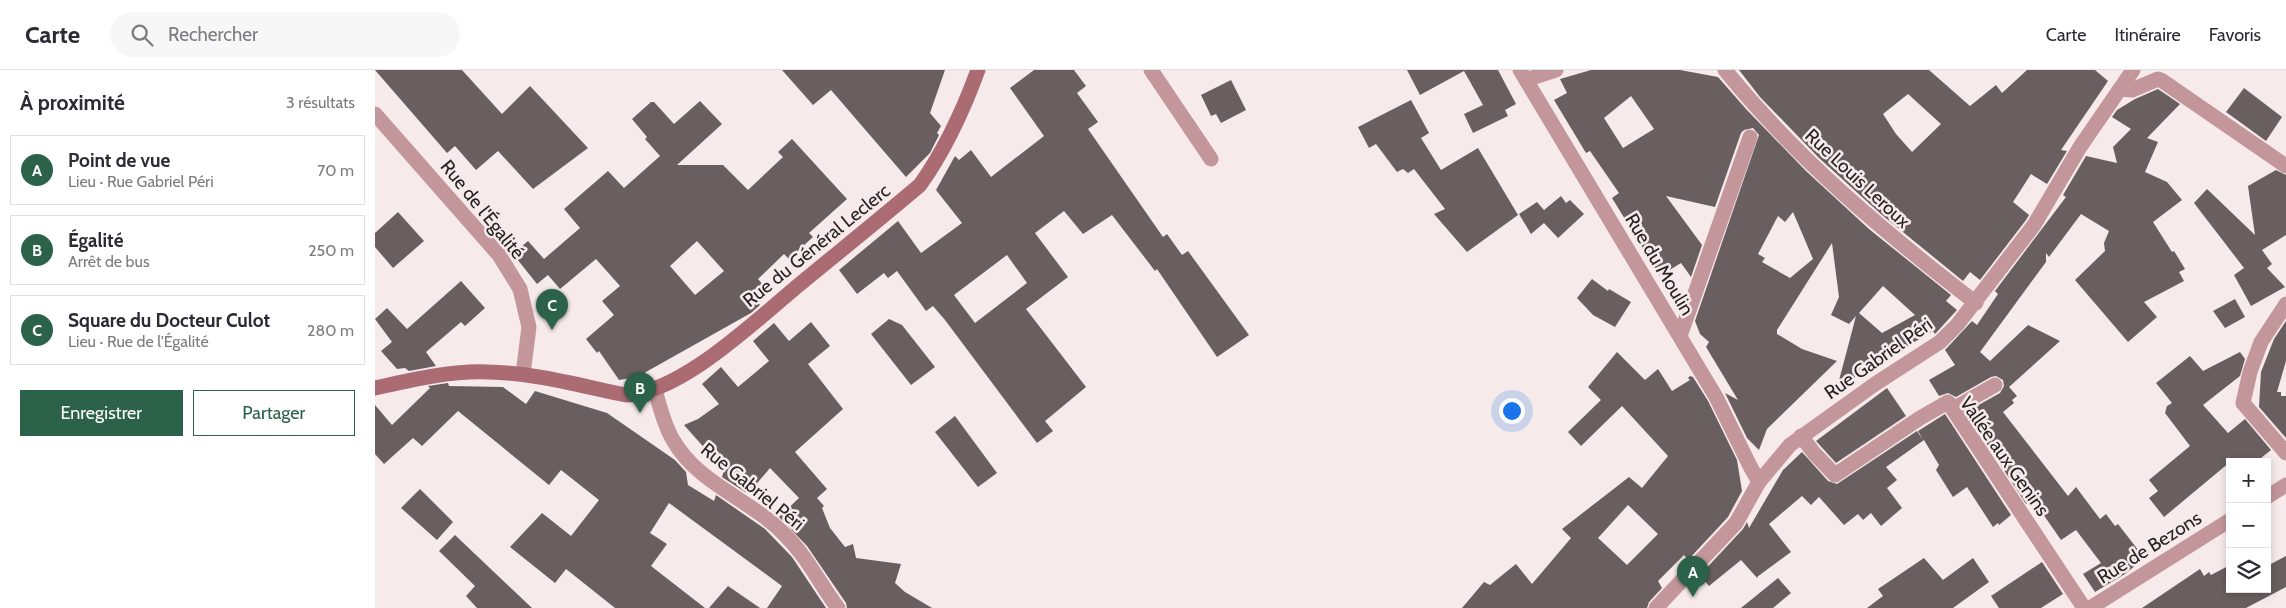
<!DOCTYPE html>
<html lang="fr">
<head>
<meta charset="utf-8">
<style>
  :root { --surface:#fff; --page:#f7f7f7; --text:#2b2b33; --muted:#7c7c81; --line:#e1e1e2; --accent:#2b6249 }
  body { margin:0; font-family:Cabin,sans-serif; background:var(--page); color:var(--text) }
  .controls { position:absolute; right:15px; bottom:15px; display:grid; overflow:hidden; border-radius:0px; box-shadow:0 2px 8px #0003 }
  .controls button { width:45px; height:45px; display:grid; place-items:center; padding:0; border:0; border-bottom:1px solid var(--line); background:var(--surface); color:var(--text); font:25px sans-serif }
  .you { position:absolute; left:1136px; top:340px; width:18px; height:18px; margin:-12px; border:4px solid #fff; border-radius:50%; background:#1a73e8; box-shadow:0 0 0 8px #1a73e833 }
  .badge { display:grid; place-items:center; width:32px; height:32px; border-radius:50%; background:var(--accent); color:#fff; font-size:16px; font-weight:700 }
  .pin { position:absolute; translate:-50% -41px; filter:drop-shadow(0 1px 2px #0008) }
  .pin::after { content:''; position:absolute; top:26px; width:18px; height:15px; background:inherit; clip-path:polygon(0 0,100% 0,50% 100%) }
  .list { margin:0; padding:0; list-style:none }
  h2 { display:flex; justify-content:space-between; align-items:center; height:65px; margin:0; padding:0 20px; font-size:21px }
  h2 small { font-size:16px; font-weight:400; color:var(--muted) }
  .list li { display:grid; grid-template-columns:32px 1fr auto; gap:15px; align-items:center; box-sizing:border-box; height:70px; margin:0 10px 10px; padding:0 10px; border:1px solid var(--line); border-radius:0px }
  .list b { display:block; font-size:19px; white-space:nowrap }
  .list p { margin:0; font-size:16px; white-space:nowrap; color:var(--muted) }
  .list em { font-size:16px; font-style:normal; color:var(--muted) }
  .actions { display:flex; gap:10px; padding:15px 20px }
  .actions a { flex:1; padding:11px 0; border:1px solid var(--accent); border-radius:0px; text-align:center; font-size:18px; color:var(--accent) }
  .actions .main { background:var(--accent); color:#fff }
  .icon { flex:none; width:28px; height:28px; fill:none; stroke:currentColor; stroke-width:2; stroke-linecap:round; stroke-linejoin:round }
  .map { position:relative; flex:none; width:1911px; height:538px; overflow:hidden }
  header { display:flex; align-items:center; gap:30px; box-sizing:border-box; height:70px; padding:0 25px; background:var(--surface); border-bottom:1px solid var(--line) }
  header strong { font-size:24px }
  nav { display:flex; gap:28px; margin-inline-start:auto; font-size:18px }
  .search { width:350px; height:45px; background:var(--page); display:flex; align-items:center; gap:12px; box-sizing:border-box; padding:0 18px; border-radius:28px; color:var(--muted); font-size:19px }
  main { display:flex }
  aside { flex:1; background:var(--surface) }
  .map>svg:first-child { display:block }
</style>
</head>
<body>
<header>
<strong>Carte</strong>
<div class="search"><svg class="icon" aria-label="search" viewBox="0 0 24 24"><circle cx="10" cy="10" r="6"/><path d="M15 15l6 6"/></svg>Rechercher</div>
<nav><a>Carte</a><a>Itinéraire</a><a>Favoris</a></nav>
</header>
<main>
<aside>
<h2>À proximité<small>3 résultats</small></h2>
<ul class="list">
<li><span class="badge">A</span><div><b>Point de vue</b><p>Lieu · Rue Gabriel Péri</p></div><em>70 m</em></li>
<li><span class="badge">B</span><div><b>Égalité</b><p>Arrêt de bus</p></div><em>250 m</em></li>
<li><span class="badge">C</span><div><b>Square du Docteur Culot</b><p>Lieu · Rue de l'Égalité</p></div><em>280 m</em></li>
</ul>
<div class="actions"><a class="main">Enregistrer</a><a>Partager</a></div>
</aside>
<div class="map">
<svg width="1911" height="538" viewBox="0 0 1911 538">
  <rect width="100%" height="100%" fill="#f7eaeb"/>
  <!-- building -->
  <g fill="#695f60" fill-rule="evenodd">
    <path d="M0,0H87L127,44L155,16L213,78L158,119L123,81L101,100L80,76L72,83Z"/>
    <path d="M407,0H570L555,43L566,56L562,63L564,65L555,83L531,107L456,20L438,35Z"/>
    <path d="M659,0H699L711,16L702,23L723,52L713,59L788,167L792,164L807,185L813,181L874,265L842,287L782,199L780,201L737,145L708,164L689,141L660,163L693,207L651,239L711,317L670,351L678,361L662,373L570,250L558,236L551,241L522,201L513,208L509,203L482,224L464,200L523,151L546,183L587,153L561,120L580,86L584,90L596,80L616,107L669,66L635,18ZM632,185L652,213L600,253L579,225Z"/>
    <path d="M1032,0H1123L1141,34L1130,40L1133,46L1098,63L1089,44L1108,35L1089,1L1045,25Z"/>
    <path d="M1216,0H1305L1343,7L1371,39L1431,101L1494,159L1576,225L1571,231L1582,240L1560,264L1558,261L1462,318L1481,246L1474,254L1456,245L1464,227L1457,173L1402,260V264L1427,279L1462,291L1392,359L1384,380L1372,368L1350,323L1363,330L1331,277L1334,272L1325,264L1320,251L1384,65L1378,58L1369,60L1366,63L1340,137L1291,126L1327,175L1316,207L1306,193L1285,206L1237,128L1244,123L1215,81L1211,83L1179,30L1192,23L1185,9ZM1256,26L1279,59L1248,78L1229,48ZM1418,142L1438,189L1415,208L1387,192L1390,188L1383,184L1403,146L1410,152ZM1508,216L1540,245L1507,263L1484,243Z"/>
    <path d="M1364,0H1554L1595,36L1621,15L1627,23L1652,0H1720L1733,11L1686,80L1692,81L1672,114L1656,104L1638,132L1654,145L1651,150L1605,210L1595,202L1588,211L1507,145L1444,88L1385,27ZM1533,24L1566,54L1537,82L1521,64L1508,44Z"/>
    <path d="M856,10L871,40L846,53L841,44L836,46L826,25Z"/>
    <path d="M1869,18L1907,47L1891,71L1851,42Z"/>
    <path d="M1783,19L1805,34L1772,68L1783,72L1770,102L1792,112L1807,130L1778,152L1797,182L1799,181L1810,199L1804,202L1809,211L1769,232L1782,247L1753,272L1700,210L1730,181L1729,173L1734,161L1706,144L1674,187L1671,183V192L1605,282L1615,291L1653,255L1685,271L1634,317L1642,326L1637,330L1639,333L1628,342L1693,426L1701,417L1725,449L1731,444L1740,456L1743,454L1767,485L1764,487L1767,490L1750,504L1720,522L1708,504L1726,493L1701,460L1686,470L1668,444L1661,426L1651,434L1591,342L1625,323L1629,316L1628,310L1621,306L1616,307L1581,327L1573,323L1564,326L1554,310L1580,295L1570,280L1597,251L1602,255L1623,224L1620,221L1691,127L1688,125L1711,86L1742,93L1738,77L1756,59L1737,47L1742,40L1760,29Z"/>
    <path d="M1036,30L1054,63L1046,68L1066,100L1103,78L1143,145L1092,182L1059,144L1070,139L1039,99L1033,103L1028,99L1022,102L1001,74L994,78L983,57Z"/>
    <path d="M325,31L347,54L302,95H348L373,120L408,87L403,82L417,69L472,129L434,163L438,167L414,189L409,184L383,209L394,222L382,232L385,235L376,243L262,307L244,310L224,281L222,283L211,269L239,245L227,231L245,216L221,189L185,219L173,205L162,214L138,184L153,171L169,189L205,158L189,139L233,101L249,118L285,86L270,69L272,67L257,49L276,32H279L299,54ZM322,171L349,201L320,225L295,196Z"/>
    <path d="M1901,100L1911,105V165L1887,180L1897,194L1892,198L1910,217L1876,236L1859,205L1869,198L1819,133L1832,119L1880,165L1873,116Z"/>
    <path d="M1186,126L1191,133L1195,130L1209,144L1183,168L1169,153L1156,164L1144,144L1162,132L1169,140Z"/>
    <path d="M23,142L49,171L18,198L0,177V163Z"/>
    <path d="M1217,209L1233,221L1234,219L1256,232L1240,257L1218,245L1202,228Z"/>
    <path d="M86,211L110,238L90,256L86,252L51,282L61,296L34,301L30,298L22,299L6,281L17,272L0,249L12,238L32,259Z"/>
    <path d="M1860,229L1870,247L1850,258L1838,241Z"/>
    <path d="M514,249L527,255L560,297L536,315L496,264Z"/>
    <path d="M1911,251V291L1902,322H1906V326H1911V368L1884,337L1886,302L1899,269Z"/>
    <path d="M436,252L455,276L433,294L468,339L420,382L452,419L442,428L449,436L447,438L455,458L470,477L478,474L481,488L526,494L520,513L530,522L557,538H472L471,533L432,476L404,447L424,428L395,398L373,424L347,407L349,400L309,355L323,349L344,334L327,314L346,297L363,317L394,291L378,271L399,253L414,271Z"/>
    <path d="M1242,282L1270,310L1283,299L1297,321L1315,310L1313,308L1315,306L1318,307L1333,331L1362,390L1367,421L1353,447L1313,490L1309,485L1283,511L1287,518L1274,532L1272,538H1087L1109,512L1115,515L1141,494L1157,514L1196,468L1187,459L1254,407L1267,418L1293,386L1247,336L1206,376L1193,362L1226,330L1213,317ZM1253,435L1283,464L1252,495L1223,468Z"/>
    <path d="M1865,282L1870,289L1865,306L1828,335L1853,363L1870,349L1896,380L1881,392H1855L1789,447L1774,428L1783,421L1774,410L1815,376L1790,343L1792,336L1797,333L1781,313L1815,286L1828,301Z"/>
    <path d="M73,313L74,316L128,317L151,334L160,321L232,343L300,390L311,402L313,415L339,431L341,425L390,459L417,487L451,538H392L407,516L294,433L275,463L292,474L276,496L330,538H240L191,499L180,513L135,477L167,443L196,466L224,430L186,400L174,415L83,341L47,376L38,368L9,394L0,384V335L17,355L55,318L53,316Z"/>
    <path d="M1512,318L1531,346L1461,393L1441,371Z"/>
    <path d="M1570,344L1636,445L1624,455L1623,453L1618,457L1592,417L1578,427L1561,400L1564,395L1549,370L1511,397L1522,410L1512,418L1527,438L1506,456L1496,443L1488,450L1483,444L1469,455L1444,427L1436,435L1427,426L1394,454L1416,482L1382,507L1383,509L1366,490L1334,516L1325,505L1368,459L1372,452L1374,458L1408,400L1427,382L1453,411L1462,414L1542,361L1548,370L1543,361Z"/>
    <path d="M580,346L622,403L603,417L560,362Z"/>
    <path d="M45,419L78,452L62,470L26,438Z"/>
    <path d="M80,465L157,538H102L91,526L100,516L64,481Z"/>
    <path d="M1911,486V517L1871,538H1767L1825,499L1829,506L1834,502L1836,505L1855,495V519H1892V496Z"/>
    <path d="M1549,488L1568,510L1598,488L1614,512L1578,538H1492L1508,526L1503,519Z"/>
    <path d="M1667,492L1688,524L1666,538H1624L1616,526Z"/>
    <path d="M1403,508L1416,523L1398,538H1366Z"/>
    <path d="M353,516L385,538H334Z"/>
  </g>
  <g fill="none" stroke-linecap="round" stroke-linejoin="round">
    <!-- street -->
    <g stroke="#c3969b" stroke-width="15">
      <path d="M776,0L836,89"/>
      <path d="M1145,0L1341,327L1376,398L1384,412"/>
      <path d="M1350,0C1423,90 1509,162 1601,233"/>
      <path d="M1151,10L1181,0"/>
      <path d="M1745,19L1757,20L1783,9L1786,10L1911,96"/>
      <path d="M0,44L124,185L145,219L154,257L148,304"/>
      <path d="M1911,234L1886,272L1875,302L1868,333L1911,383"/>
      <path d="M1305,266L1375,67"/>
      <path d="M280,320C285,337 289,355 298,370C323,414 375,429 409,464C432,486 444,513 463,538"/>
      <path d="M1578,339L1620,315"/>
      <path d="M1426,366L1439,383L1460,405L1545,348L1573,332L1709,538"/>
      <path d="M1892,427L1911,415"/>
      <path d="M1281,538L1361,453L1384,412L1415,375L1500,314L1565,272L1582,255L1659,155L1705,77L1758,0"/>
      <path d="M1715,538L1855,450"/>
    </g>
    <!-- secondary -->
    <path stroke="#ab6b73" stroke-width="15" d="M0,318C36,310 77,300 114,302C161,303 206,316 251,325C307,323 382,249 425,214C465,181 505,149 545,115C570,80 588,41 603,0"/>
  </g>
  <g text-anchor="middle" stroke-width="5" stroke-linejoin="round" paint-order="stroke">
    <!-- street labels -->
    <g font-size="19" fill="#272323" stroke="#f7eaeb">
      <text transform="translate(1483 108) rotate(43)" y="7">Rue Louis Leroux</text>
      <text transform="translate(108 139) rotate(51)" y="7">Rue de l'Égalité</text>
      <text transform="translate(441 175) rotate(-39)" y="7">Rue du Général Leclerc</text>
      <text transform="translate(1285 194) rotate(59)" y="7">Rue du Moulin</text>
      <text transform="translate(1503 288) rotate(-35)" y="7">Rue Gabriel Péri</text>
      <text transform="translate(1630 386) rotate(55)" y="7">Vallée aux Genins</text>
      <text transform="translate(378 416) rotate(39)" y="7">Rue Gabriel Péri</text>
      <text transform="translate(1774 477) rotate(-32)" y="7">Rue de Bezons</text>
    </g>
  </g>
</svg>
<div class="controls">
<button>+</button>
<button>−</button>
<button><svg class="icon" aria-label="layers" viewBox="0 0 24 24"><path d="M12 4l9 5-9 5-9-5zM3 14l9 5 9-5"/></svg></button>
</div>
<div class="you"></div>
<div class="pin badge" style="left:1318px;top:527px">A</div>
<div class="pin badge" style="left:265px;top:343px">B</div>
<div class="pin badge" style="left:177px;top:260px">C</div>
</div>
</main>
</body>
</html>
